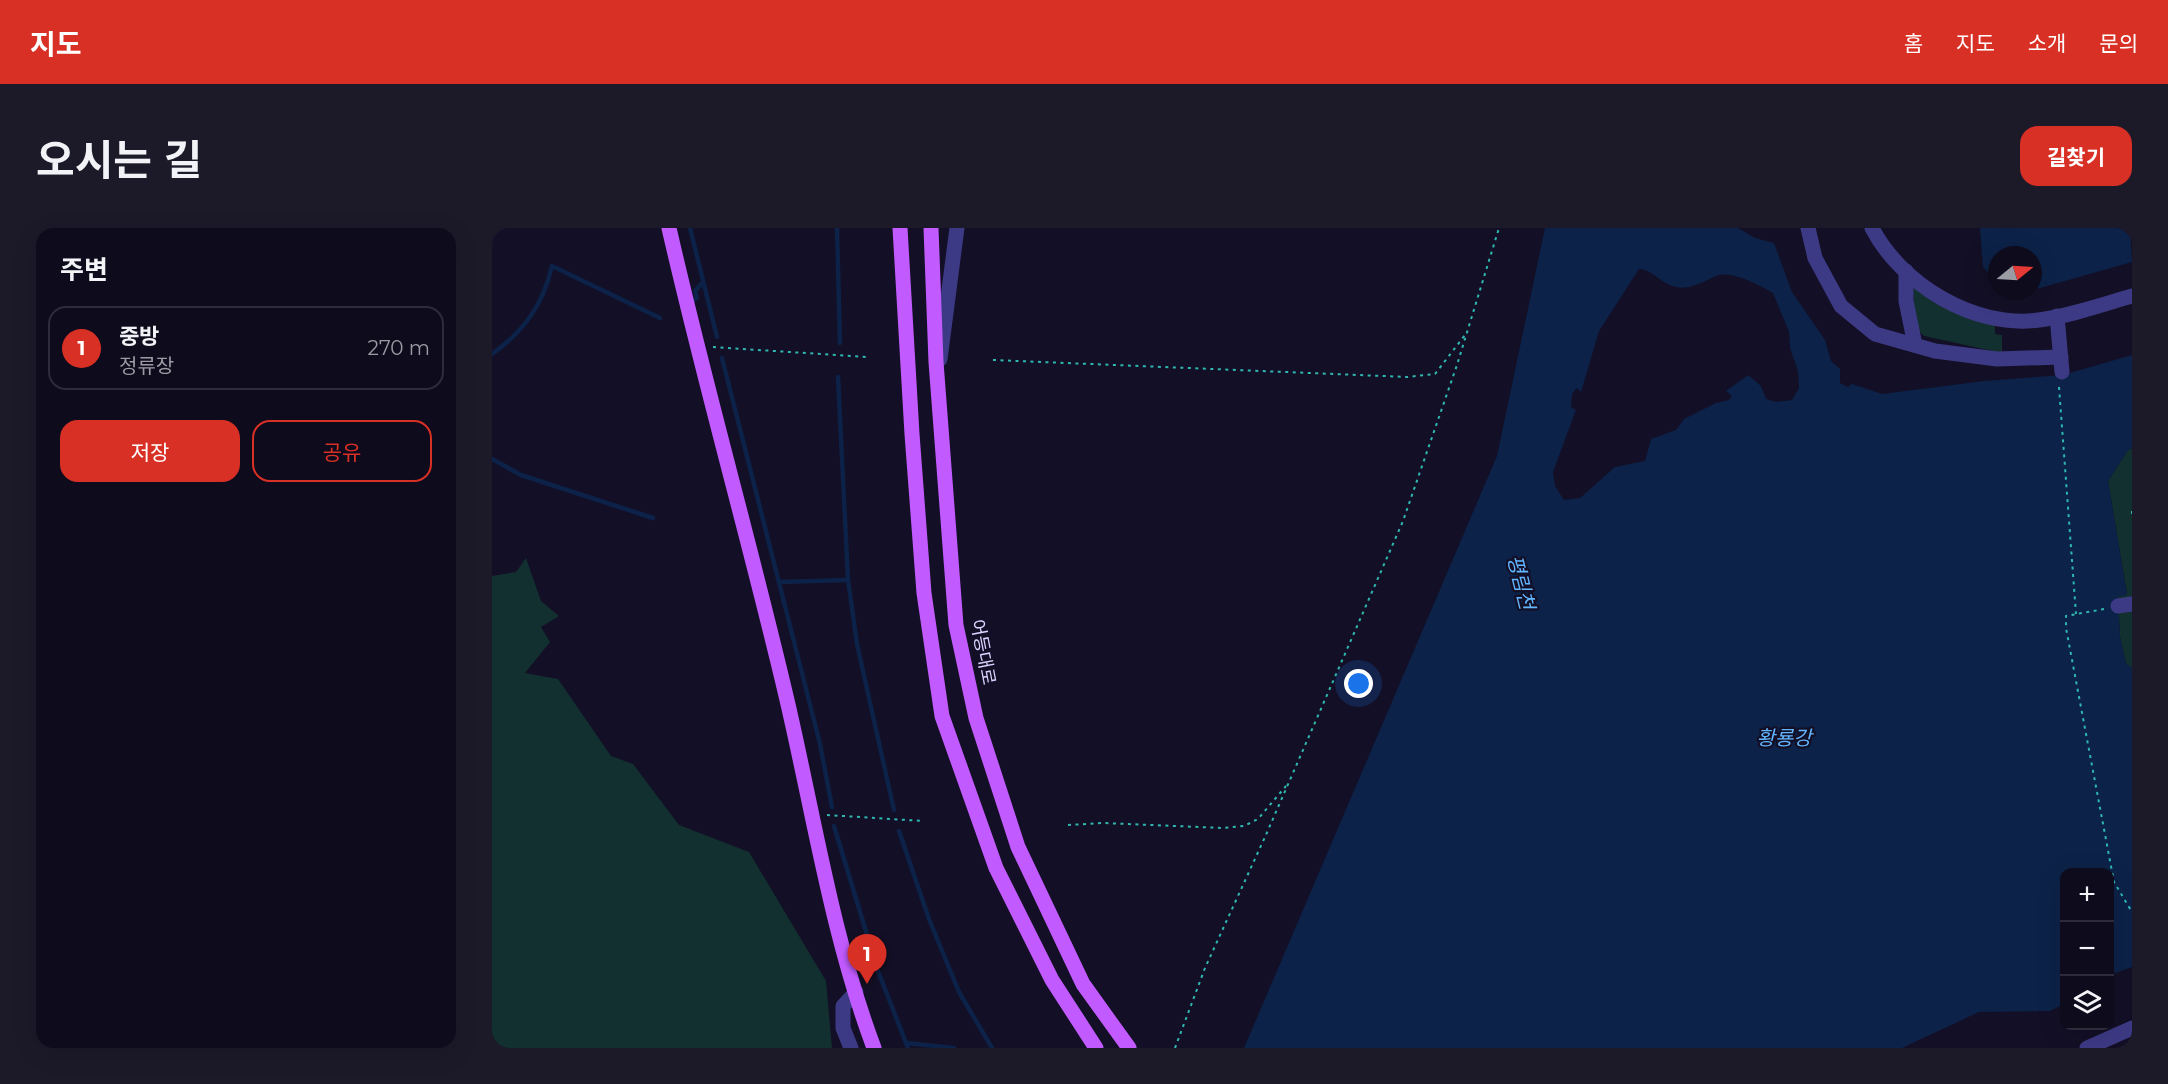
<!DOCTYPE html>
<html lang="ko">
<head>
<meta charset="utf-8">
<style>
  :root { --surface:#0e0b1c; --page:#1c1929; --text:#f1f3f6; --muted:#9b9ba3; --line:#2e2b3b; --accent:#d93025 }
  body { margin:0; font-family:Montserrat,"Noto Sans KR",sans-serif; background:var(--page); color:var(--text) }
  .controls { position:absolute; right:18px; bottom:18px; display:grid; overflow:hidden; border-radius:12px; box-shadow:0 6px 24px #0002 }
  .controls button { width:54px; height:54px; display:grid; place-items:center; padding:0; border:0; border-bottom:2px solid var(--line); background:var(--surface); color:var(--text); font:30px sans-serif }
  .compass { position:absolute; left:1496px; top:18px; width:54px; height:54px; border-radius:50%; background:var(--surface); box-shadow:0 6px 24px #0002; rotate:72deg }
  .you { position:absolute; left:867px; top:456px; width:21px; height:21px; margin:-15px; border:4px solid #fff; border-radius:50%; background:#1a73e8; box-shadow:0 0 0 9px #1a73e833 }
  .badge { display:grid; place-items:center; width:39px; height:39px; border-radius:50%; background:var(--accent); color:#fff; font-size:20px; font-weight:700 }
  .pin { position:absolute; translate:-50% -50px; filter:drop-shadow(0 2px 3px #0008) }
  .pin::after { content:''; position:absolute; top:32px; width:21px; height:18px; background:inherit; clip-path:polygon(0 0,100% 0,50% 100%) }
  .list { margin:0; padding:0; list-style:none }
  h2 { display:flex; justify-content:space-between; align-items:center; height:78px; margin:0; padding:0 24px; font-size:26px }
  h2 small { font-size:20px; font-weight:400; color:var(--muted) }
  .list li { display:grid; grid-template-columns:39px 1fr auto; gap:18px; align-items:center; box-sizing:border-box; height:84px; margin:0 12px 12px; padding:0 12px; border:2px solid var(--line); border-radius:18px }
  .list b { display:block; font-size:22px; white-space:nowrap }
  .list p { margin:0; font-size:20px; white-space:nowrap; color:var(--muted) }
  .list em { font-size:20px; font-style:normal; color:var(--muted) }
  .actions { display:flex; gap:12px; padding:18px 24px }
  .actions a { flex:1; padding:14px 0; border:2px solid var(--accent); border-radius:18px; text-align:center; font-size:21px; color:var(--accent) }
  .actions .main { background:var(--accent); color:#fff }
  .icon { flex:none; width:33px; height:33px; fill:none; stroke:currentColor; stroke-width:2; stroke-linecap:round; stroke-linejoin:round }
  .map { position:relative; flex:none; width:1640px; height:820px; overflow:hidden; border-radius:18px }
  header { display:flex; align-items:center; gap:36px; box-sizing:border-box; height:84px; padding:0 30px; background:var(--accent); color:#fff }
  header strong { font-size:28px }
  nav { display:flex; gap:33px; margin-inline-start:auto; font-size:21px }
  .intro { display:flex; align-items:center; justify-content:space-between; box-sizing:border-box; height:144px; padding:0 36px }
  h1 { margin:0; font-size:42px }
  .button { padding:15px 27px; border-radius:18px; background:var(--accent); color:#fff; font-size:21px; font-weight:700 }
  main { display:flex; gap:36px; padding:0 36px }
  aside { flex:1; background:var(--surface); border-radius:18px; box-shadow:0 6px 24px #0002 }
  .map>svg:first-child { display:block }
</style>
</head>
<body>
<header>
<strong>지도</strong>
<nav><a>홈</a><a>지도</a><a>소개</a><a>문의</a></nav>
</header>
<div class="intro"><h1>오시는 길</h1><a class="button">길찾기</a></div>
<main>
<aside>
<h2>주변<small></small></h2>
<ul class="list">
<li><span class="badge">1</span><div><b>중방</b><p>정류장</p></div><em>270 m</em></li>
</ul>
<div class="actions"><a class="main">저장</a><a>공유</a></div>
</aside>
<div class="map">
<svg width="1640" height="820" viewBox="0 0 1640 820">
  <rect width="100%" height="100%" fill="#130f26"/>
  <!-- green -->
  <g fill="#12302f">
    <path d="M1421,60L1477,91L1503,97V106L1510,107V125L1432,108L1423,99Z"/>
    <path d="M1640,220V440L1634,436L1628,409L1626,368L1635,366L1616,253L1636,222Z"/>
    <path d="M34,330L49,373L67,388L49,399L58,414L33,445L66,451L119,528L141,536L187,597L257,624L334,753L340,820H0V348L24,344Z"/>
  </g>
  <!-- water -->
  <g fill="#0c2248" fill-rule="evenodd">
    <path d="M1053,0H1246L1263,10L1282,15L1300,64L1333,112L1339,133L1348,141V155L1356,159L1360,156L1390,166L1492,153L1571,147L1640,127V220L1636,222L1616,253L1635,367L1626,369L1628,409L1634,436L1640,440V739L1618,747V644H1572V776L1558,783L1487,784L1410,820H752L1005,228ZM1147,41C1160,41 1169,56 1184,59C1199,62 1210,54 1224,48C1239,42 1267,57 1281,65L1297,104L1298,120L1306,143L1307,160L1300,172L1284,174L1274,171L1269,158L1256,147L1234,163L1240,168L1237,172L1224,175L1192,191L1184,202L1159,211L1153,233L1123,239L1088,270L1072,272L1063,258L1061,244L1084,182L1079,179L1080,166L1085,160L1089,164L1107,103Z"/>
    <path d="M1488,0H1638L1640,34L1541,62V27H1505V55L1491,39Z"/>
  </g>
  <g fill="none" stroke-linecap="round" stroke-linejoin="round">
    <!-- stream -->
    <g stroke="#0c2248" stroke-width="4.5">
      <path d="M198,0L225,109"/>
      <path d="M345,0L348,115"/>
      <path d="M198,74L205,70L203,63L211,54"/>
      <path d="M0,126C32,103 51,77 60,38L168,90"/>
      <path d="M230,130L328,516L340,579"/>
      <path d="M346,149L356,352L365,416L402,582"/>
      <path d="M0,231L29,247L161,290"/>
      <path d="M287,354L356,352"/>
      <path d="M342,598L386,743L416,820"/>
      <path d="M407,603L437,691L467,764L500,820"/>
      <path d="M414,815L462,820"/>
    </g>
    <!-- path -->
    <g stroke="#2fb8b0" stroke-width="2" stroke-dasharray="3 4.5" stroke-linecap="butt">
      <path d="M221,119L374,129"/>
      <path d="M501,132L915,149L943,146L973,107"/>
      <path d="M1567,159L1584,386"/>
      <path d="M1640,283V287"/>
      <path d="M1612,381L1574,388V400L1622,654L1640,684"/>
      <path d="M335,587L431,593"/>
      <path d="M576,597L611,595L731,600L752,598L766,591L794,558"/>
      <path d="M683,820L713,740L773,609L911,293L965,137L1007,0"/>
    </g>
    <!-- minor -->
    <g stroke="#3d3a85" stroke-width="15">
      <path d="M1316,0L1323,30L1349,78L1383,106L1443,123L1505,131L1569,129"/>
      <path d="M1380,0C1409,56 1482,101 1547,92C1578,88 1609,77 1640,68"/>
      <path d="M1414,43V73L1423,117"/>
      <path d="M1565,88L1570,144"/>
      <path d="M448,131L465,0"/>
      <path d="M1626,378L1640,376"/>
      <path d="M359,820L351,800V778L364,764"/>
      <path d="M1595,820L1640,800"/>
    </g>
    <!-- major -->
    <g stroke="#c25bff" stroke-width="15">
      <path d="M177,0C213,158 258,314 295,472C322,588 340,708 382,820"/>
      <path d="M408,0L420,206L432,365L450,488L504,640L560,752L604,820"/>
      <path d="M439,0L444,134L464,397L484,490L526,619L591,756L637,820"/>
    </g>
  </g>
  <g text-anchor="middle" stroke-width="4.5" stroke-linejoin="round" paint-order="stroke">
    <!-- street labels -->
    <g font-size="18" fill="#d9d4ff" stroke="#130f26">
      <text transform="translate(491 424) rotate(79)" y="6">어등대로</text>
    </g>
    <!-- water labels -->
    <g font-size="20" font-style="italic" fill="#62b6ff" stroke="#130f26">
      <text transform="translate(1029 354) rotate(76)" y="7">평림천</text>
      <text x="1292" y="517">황룡강</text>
    </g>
  </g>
</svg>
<div class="controls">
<button>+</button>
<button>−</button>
<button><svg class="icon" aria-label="layers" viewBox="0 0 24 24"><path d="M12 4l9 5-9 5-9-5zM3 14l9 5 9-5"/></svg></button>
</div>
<svg class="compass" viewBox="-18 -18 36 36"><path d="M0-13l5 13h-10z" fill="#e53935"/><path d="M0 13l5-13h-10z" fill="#9b9ba3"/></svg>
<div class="you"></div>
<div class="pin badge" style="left:375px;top:756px">1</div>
</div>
</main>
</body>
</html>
